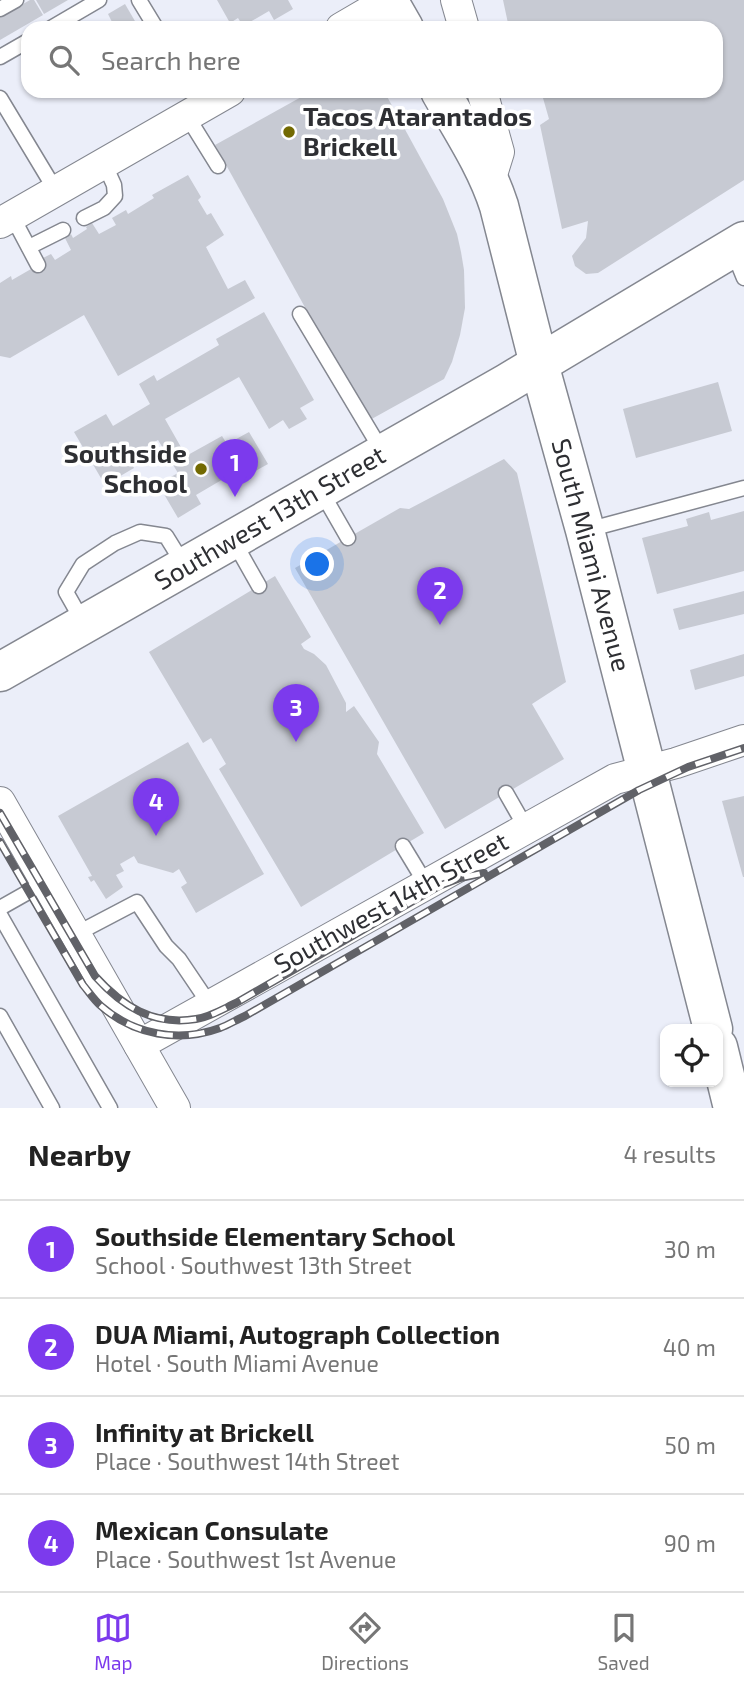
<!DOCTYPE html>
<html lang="en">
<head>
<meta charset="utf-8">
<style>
  :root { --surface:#fff; --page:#f6f6f6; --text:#222; --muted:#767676; --line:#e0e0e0; --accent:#7c3aed }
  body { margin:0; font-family:"Exo 2",sans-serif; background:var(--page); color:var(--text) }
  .controls { position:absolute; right:21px; bottom:21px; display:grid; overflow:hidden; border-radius:14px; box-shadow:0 2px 5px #0004 }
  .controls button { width:63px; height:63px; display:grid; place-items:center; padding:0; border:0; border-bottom:2px solid var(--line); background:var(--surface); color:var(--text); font:35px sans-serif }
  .you { position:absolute; left:318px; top:565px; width:24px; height:24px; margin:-18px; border:5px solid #fff; border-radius:50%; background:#1a73e8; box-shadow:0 0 0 10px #1a73e833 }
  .badge { display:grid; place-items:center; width:46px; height:46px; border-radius:50%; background:var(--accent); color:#fff; font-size:23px; font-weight:700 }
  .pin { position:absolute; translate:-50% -58px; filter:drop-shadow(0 2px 4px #0008) }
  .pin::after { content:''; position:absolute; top:37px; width:24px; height:21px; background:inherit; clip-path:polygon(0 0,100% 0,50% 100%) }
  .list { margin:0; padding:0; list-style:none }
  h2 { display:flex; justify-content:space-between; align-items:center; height:91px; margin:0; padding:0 28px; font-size:30px }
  h2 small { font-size:23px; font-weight:400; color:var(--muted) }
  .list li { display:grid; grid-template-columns:46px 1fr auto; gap:21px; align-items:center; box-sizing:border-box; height:98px; padding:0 28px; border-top:2px solid var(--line) }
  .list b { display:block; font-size:26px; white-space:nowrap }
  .list p { margin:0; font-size:23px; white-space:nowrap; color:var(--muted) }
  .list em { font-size:23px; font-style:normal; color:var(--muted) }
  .icon { flex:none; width:38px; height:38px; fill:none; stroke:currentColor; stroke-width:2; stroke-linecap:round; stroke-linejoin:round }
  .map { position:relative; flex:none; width:744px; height:1108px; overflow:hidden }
  .search { position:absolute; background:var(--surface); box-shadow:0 2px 5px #0004; left:21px; right:21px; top:21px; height:77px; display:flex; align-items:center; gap:18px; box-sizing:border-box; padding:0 24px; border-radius:21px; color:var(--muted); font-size:26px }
  .sheet { height:483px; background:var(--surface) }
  nav { display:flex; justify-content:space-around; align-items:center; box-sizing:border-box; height:98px; border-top:2px solid var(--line); background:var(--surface); font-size:19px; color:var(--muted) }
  nav a { display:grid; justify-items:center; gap:4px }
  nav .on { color:var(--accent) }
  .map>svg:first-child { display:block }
</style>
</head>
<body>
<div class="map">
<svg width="744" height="1108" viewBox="0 0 744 1108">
  <rect width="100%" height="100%" fill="#ebeef9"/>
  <!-- building -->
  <g fill="#c7cad3">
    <path d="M30,0H34L43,15L0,40V17Z"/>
    <path d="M36,0H68L44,14Z"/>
    <path d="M217,0H288L293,9L274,20L269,11L243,26L238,18L230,23Z"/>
    <path d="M503,0H744V180L598,273L586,274L575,266L572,256L586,238L588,221L562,229L540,125L549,119L541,91H716V28H509Z"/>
    <path d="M125,4L139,28H115L108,14Z"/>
    <path d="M312,91H384L443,199L457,234L461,252L464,270L465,308L460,335L452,362L444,379L368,421L215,145Z"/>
    <path d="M188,175L201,197L198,200L207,215L211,213L224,235L206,247L228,289L245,280L255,298L118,376L84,315L10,358L0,356V283L11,276L12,280L38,265L37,261L51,254L55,260L71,250L65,238L71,234L73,238L87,229L86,227L92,223L99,234L116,225L112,218L126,210L128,214L154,198L152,195Z"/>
    <path d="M264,312L314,400L300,408L307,419L289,429L283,420L269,429L239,377L165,419L186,456L222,436L227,444L249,432L268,464L246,476L242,468L196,495L201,504L178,518L158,484L178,473L158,440L128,457L134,468L105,485L74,432L106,414L113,426L150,404L139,384L154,375L157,381L219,345L216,339Z"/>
    <path d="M718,382L732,431L636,458L623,409Z"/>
    <path d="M504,459L517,473L566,682L532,704L564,759L445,829L295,568L400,508L409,509Z"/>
    <path d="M744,511V571L657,594L642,538L688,526L686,519L709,512L711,520Z"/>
    <path d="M275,576L311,637L301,644L304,649L314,654L326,665L346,703V712L354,706L379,742L377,754L424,833L301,907L219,769L226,764L211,738L203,743L149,652Z"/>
    <path d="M744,591V614L679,630L673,609Z"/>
    <path d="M744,654V676L695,690L690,670Z"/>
    <path d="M188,742L264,874L196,913L181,887L187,883L179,869L173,873L138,863L134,856L120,864L124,871L116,875L123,887L106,899L94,880L91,882L88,877L92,876L58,816Z"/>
    <path d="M744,796V877H743L722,801Z"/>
  </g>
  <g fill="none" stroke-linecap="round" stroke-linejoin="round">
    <defs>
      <g id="service">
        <path d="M139,0L156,28"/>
        <path d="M0,9L16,0"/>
        <path d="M51,28L99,0"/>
        <path d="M0,57L28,41"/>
        <path d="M0,98L56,191"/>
        <path d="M187,116L218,166"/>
        <path d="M12,216L38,265"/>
        <path d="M84,218L104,208L115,196L114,185L104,163"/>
        <path d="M29,247L63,230"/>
        <path d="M733,251L744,278"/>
        <path d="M300,314L382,451"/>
        <path d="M321,491L348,538"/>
        <path d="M587,530L744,488"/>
        <path d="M233,540L259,586"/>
        <path d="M83,622L66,592L83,564L115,543L140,532L166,536L184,565"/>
        <path d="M506,793L526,828"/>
        <path d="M403,846L426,884"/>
        <path d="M0,908L46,882"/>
        <path d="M0,915L110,1108"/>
        <path d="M76,934L137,902L166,946L179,959L210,1005"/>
        <path d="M0,1016L52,1108"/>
      </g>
      <g id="minor">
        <path d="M456,0L464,28"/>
        <path d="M341,28L389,0"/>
        <path d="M482,91L499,152L490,181"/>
        <path d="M0,223L230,91"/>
        <path d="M0,802L175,1108"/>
        <path d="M139,1045L615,779L676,763L744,740"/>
      </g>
      <g id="secondary">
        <path d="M388,0L404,28"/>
        <path d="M440,91C461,128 486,165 499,206L539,364L585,530L713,1029"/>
        <path d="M0,672L507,383L744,241"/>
        <path d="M718,1047L733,1108"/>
      </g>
    </defs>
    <!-- service casing -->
    <use href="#service" stroke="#848790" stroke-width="17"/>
    <!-- minor casing -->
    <use href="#minor" stroke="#848790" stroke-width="32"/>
    <!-- secondary casing -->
    <use href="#secondary" stroke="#848790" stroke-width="41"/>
    <!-- service -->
    <use href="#service" stroke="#fff" stroke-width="14"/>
    <!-- minor -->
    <use href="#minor" stroke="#fff" stroke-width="30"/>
    <!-- secondary -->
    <use href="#secondary" stroke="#fff" stroke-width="38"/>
    <defs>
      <g id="rail">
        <path d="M0,813L95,976C122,1006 153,1026 196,1019C210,1017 223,1009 236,1003L439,886L460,878L484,873"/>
        <path d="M0,842L83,985C89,992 94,1000 101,1006C134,1035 179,1043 220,1028C228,1025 236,1020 245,1016L639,790L688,767L744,748"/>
      </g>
    </defs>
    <!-- rail casing -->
    <use href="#rail" stroke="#616268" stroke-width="8"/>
    <!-- rail -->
    <use href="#rail" stroke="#fff" stroke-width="5" stroke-dasharray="16" stroke-linecap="butt"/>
  </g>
  <!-- markers -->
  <g fill="#736a02" stroke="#fff" stroke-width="2.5">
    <circle cx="289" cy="132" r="7"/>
    <circle cx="201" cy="469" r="7"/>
  </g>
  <g text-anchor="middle" stroke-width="7" stroke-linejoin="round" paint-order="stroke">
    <!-- poi labels -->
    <g font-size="26" font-weight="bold" fill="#2e2f33" stroke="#fff" text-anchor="start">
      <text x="303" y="126">Tacos Atarantados<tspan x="303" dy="30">Brickell</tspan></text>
      <text x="187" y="463" text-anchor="end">Southside<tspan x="187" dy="30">School</tspan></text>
    </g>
    <!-- street labels -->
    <g font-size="26" fill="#2e2f33" stroke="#fff">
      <text transform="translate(270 518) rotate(-30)" y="9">Southwest 13th Street</text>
      <text transform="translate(591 555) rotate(75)" y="9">South Miami Avenue</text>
      <text transform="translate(391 903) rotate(-29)" y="9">Southwest 14th Street</text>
    </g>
  </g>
</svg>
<div class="controls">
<button><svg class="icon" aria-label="locate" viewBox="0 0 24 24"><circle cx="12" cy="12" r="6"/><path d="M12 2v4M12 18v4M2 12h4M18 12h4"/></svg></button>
</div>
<div class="you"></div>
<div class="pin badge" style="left:235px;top:497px">1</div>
<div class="pin badge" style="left:440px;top:625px">2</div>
<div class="pin badge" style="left:296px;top:742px">3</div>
<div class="pin badge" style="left:156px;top:836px">4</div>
<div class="search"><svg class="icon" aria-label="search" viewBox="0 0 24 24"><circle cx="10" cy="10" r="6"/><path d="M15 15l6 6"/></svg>Search here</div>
</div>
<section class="sheet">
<h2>Nearby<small>4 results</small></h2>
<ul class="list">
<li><span class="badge">1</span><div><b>Southside Elementary School</b><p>School · Southwest 13th Street</p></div><em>30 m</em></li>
<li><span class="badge">2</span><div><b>DUA Miami, Autograph Collection</b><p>Hotel · South Miami Avenue</p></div><em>40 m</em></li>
<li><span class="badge">3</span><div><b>Infinity at Brickell</b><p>Place · Southwest 14th Street</p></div><em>50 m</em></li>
<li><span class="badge">4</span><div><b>Mexican Consulate</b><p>Place · Southwest 1st Avenue</p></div><em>90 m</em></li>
</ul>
</section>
<nav>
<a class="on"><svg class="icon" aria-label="map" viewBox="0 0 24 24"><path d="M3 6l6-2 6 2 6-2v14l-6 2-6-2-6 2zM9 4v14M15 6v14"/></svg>Map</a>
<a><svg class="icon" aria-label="directions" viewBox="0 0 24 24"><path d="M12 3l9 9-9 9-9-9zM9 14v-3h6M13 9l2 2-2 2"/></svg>Directions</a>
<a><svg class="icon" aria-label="saved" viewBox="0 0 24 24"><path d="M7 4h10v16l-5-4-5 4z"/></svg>Saved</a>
</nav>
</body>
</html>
